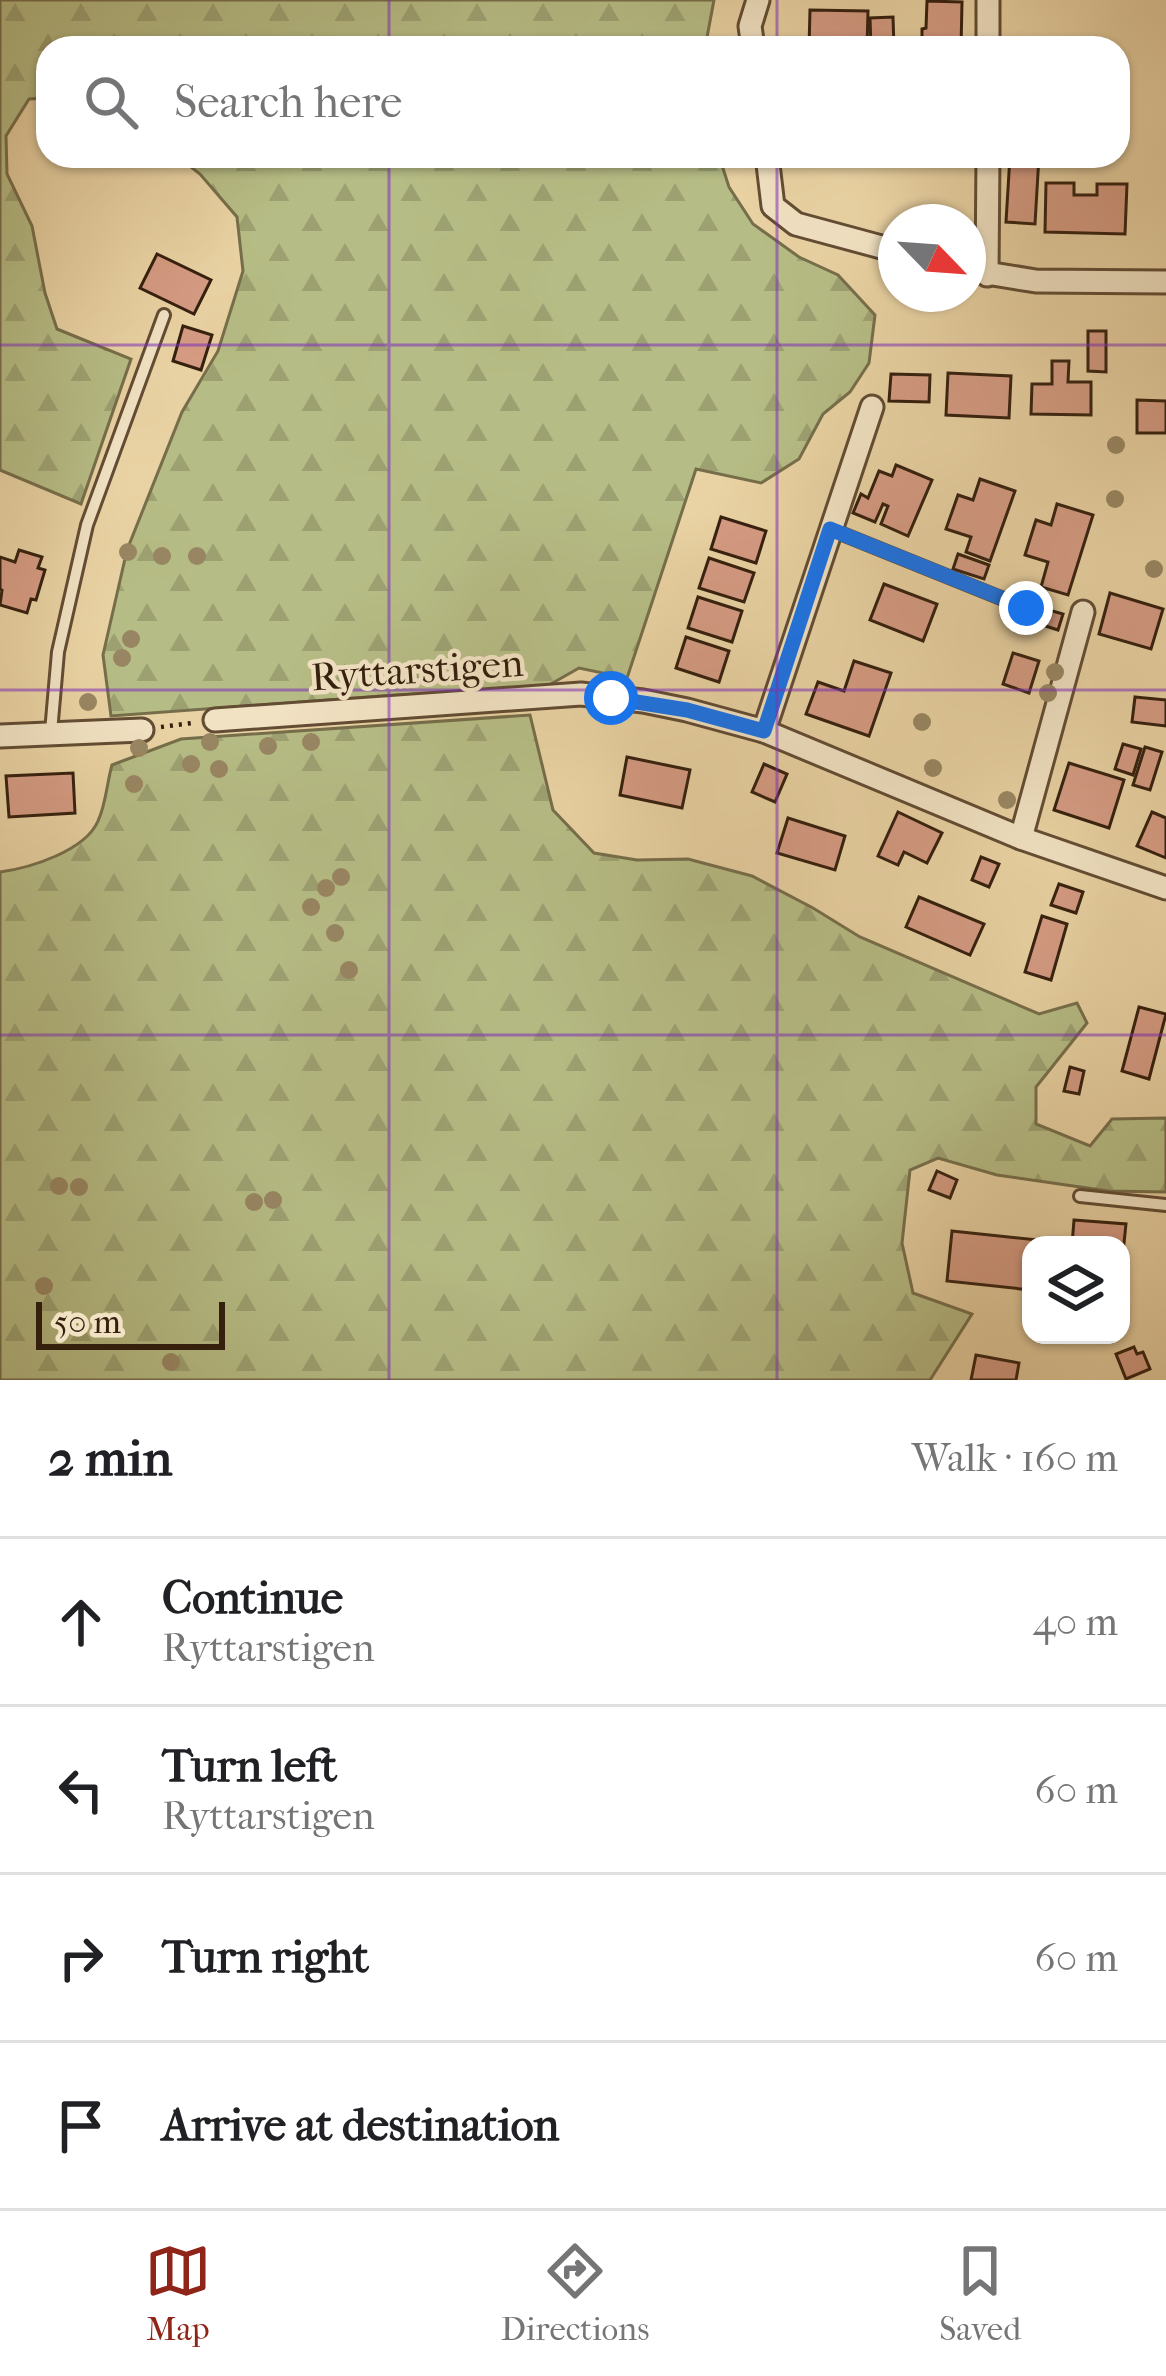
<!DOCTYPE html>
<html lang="en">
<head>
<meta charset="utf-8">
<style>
  :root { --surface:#fff; --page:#f6f6f6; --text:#202124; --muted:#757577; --line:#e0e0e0; --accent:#8f2418 }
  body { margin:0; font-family:"IM FELL French Canon",serif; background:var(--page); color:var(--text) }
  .controls { position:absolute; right:36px; bottom:36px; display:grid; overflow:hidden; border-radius:24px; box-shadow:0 3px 9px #0004 }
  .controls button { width:108px; height:108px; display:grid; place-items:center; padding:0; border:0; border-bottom:3px solid var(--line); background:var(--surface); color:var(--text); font:60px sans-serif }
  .compass { position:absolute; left:878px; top:204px; width:108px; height:108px; border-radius:50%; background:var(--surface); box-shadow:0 3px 9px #0004; rotate:115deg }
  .scale { position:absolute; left:36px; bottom:30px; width:189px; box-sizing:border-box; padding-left:12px; border:6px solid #35200e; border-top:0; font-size:33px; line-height:42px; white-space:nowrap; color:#35200e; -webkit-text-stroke:9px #f1e2c3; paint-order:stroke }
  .stop { position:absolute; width:36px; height:36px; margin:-27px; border:9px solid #1a73e8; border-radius:50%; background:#fff }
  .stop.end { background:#1a73e8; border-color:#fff; box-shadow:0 3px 12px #0008 }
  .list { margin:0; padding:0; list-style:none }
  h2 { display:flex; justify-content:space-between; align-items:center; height:156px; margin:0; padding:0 48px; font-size:51px }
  h2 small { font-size:39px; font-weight:400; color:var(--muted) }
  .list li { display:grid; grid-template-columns:78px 1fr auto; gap:36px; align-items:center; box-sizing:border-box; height:168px; padding:0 48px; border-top:3px solid var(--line) }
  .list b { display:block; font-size:45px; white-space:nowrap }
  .list p { margin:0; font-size:39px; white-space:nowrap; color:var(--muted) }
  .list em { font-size:39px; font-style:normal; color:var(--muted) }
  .icon { flex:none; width:66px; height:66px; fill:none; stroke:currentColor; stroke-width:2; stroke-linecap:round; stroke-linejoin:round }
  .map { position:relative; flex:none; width:1166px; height:1380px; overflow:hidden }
  .search { position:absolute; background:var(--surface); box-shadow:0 3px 9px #0004; left:36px; right:36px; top:36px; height:132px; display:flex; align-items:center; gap:30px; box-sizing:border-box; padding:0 42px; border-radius:36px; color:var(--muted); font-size:45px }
  .sheet { height:828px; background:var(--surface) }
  nav { display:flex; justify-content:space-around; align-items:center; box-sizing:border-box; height:168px; border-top:3px solid var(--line); background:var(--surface); font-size:33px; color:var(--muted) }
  nav a { display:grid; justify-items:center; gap:6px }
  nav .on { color:var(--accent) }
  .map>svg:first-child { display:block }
</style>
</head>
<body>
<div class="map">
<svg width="1166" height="1380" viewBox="0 0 1166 1380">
  <defs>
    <pattern id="forest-firs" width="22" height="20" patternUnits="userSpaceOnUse" patternTransform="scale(3)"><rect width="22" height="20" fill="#b6bc85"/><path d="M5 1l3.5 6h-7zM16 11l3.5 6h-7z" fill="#9da172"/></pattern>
  </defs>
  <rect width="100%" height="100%" fill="#e9d2a3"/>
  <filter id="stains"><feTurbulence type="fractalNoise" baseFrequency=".00167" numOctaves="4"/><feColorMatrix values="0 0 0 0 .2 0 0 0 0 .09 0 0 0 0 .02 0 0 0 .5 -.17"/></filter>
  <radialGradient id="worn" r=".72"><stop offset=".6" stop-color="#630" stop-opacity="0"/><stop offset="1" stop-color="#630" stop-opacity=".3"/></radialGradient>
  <!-- forest -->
  <g fill="url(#forest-firs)" stroke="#766e4a" stroke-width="3">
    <path d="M0,0H714L705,48H48V98L29,99L6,136L7,174L32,226L45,293L57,329L131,359L81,504L0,470Z"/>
    <path d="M177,156H719L729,187L753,224L799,257L838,275L875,315L869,363L850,392L823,414L799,459L761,483L696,469L627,678L579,668L542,689L397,695L111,716L103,655L127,550L182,412L218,351L243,271L237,217L200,174Z"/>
    <path d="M530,715L553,810L594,853L637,860L688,859L752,876L813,908L860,937L1039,1014L1077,1003L1087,1023L1036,1087V1124L1090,1146L1112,1119L1166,1118V1192L1108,1191L997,1175L938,1158L910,1170L902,1243L913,1293L972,1314L930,1380H0V872C30,868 85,851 98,821C106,804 107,782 112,765L181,739Z"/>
  </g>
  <!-- building -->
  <g fill="#d59b83" stroke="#35200e" stroke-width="3">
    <path d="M927,1L962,2L961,48H922V29L926,28Z"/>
    <path d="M810,10L868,11L867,48H809Z"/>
    <path d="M893,17L894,48H871L870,18Z"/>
    <path d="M1118,71L1128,72L1126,122L1118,121Z"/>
    <path d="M1010,156H1039L1035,224L1006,222Z"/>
    <path d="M1046,183H1074V195H1097V184H1127L1125,234L1045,232Z"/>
    <path d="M157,254L211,280L194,314L140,288Z"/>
    <path d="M183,326L212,335L201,370L173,361Z"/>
    <path d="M1088,331H1106V372L1088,371Z"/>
    <path d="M1052,361H1069L1068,382H1091V415L1031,414L1032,384H1052Z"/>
    <path d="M948,373L1011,376L1009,418L946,415Z"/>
    <path d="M891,374L930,375L929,402L889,401Z"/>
    <path d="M1137,400L1166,401V433H1137Z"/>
    <path d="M896,465L932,480L908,536L881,524L888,506L883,504L875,522L853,513L861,494L868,498L879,471L892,476Z"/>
    <path d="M980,479L1015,491L990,561L966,552L971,537L946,529L958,495L973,500Z"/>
    <path d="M1057,504L1093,515L1068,595L1041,587L1048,562L1025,555L1036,520L1051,525Z"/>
    <path d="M721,517L766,531L756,563L711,549Z"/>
    <path d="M19,550L42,557L38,568L45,570L36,600L31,599L27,613L0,605L2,590L0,589V557L15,562Z"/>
    <path d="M958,554L989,565L984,579L953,569Z"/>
    <path d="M709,558L754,573L744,602L699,588Z"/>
    <path d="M884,584L937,604L923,641L870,620Z"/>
    <path d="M1110,593L1163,609L1151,649L1099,634Z"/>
    <path d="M698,597L742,611L732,642L688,628Z"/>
    <path d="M1028,604L1063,614L1058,630L1024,619Z"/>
    <path d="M686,637L729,651L719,682L676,668Z"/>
    <path d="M1013,653L1039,661L1029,693L1003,684Z"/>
    <path d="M854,661L891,673L869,736L806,714L818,682L844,691Z"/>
    <path d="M1135,697L1166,700V726L1132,722Z"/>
    <path d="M1123,744L1141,749L1133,775L1115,769Z"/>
    <path d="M1145,747L1162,752L1150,790L1133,785Z"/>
    <path d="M627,757L690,770L682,808L620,795Z"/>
    <path d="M1069,763L1124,780L1109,828L1054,810Z"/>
    <path d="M764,764L787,774L775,802L752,792Z"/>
    <path d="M73,773L75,813L9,817L6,776Z"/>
    <path d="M898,812L942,833L927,863L904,852L898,865L878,856Z"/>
    <path d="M1152,812L1166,818V858L1137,846Z"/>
    <path d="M788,818L845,836L835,870L777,853Z"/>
    <path d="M981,857L999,864L989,887L972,880Z"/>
    <path d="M1059,884L1083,892L1076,913L1051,905Z"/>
    <path d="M919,897L984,924L970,955L906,927Z"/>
    <path d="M1042,916L1067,924L1051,980L1025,972Z"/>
    <path d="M1139,1007L1166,1014L1149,1079L1122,1071Z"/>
    <path d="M1070,1067L1084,1071L1079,1094L1064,1091Z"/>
    <path d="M937,1171L957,1180L950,1198L929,1190Z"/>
    <path d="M1074,1220L1126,1224L1122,1262L1121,1245H1072Z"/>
    <path d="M952,1231L1038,1240L1037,1245H1031V1290L947,1281Z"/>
    <path d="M1134,1347L1137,1354L1143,1352L1150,1369L1126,1379L1116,1354Z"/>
    <path d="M976,1355L1019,1363L1016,1380H971Z"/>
  </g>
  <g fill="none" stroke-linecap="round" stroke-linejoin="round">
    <defs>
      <g id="lane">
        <path d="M830,529L1026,608"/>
        <path d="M51,732L58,652L87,525L164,315"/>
        <path d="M1080,1196L1166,1205"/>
      </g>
      <g id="street">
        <path d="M988,0V48"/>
        <path d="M753,48L750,26L758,0"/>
        <path d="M767,156L773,206L796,224L896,251"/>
        <path d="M968,270L1036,281L1166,282"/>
        <path d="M987,275L988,156"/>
        <path d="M215,720L581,694L643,701L687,710L764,731L1021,838L1166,888"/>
        <path d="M764,731L872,407"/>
        <path d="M0,736L142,730"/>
        <path d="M1021,838L1083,612"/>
      </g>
    </defs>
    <!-- lane casing -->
    <use href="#lane" stroke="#624c33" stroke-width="16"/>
    <!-- street casing -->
    <use href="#street" stroke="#624c33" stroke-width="27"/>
    <!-- path -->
    <path stroke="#35200e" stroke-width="4.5" stroke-dasharray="3 6" stroke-linecap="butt" d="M161,727L192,723"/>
    <!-- lane -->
    <use href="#lane" stroke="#f1e2c3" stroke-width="10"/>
    <!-- street -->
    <use href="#street" stroke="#f1e2c3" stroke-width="21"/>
  </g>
  <!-- trees -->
  <g fill="#988662">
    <circle cx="1116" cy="445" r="9"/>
    <circle cx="1115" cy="499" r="9"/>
    <circle cx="128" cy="552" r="9"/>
    <circle cx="162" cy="556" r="9"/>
    <circle cx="197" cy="556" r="9"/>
    <circle cx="1154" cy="569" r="9"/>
    <circle cx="131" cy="639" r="9"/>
    <circle cx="122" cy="658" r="9"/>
    <circle cx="1055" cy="672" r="9"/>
    <circle cx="1048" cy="693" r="9"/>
    <circle cx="88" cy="702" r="9"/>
    <circle cx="922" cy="722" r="9"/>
    <circle cx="210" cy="742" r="9"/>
    <circle cx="311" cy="742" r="9"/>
    <circle cx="268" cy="746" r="9"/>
    <circle cx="139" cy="748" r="9"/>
    <circle cx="191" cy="764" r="9"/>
    <circle cx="933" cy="768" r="9"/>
    <circle cx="219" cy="769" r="9"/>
    <circle cx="134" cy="784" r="9"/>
    <circle cx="1007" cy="800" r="9"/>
    <circle cx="341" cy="877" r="9"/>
    <circle cx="326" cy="888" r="9"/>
    <circle cx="311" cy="907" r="9"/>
    <circle cx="335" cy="933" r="9"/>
    <circle cx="349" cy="970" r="9"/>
    <circle cx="59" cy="1186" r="9"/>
    <circle cx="79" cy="1187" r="9"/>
    <circle cx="273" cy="1200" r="9"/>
    <circle cx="254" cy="1202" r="9"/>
    <circle cx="44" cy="1286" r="9"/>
    <circle cx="171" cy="1362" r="9"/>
  </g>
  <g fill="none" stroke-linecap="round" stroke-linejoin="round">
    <!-- route -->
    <path stroke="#1a73e8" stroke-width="15" d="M611,698L687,710L764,731L830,529L1026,608"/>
  </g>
  <!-- grid -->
  <path fill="none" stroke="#7b2cbf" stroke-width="3" stroke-opacity="0.55" d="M389,0V48M777,0V48M389,156V1380M777,156V1380M0,345H1166M0,690H1166M0,1035H1166"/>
  <g text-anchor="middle" stroke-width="9" stroke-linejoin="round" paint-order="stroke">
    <!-- street labels -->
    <g font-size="39" fill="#35200e" stroke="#f1e2c3">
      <text transform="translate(417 669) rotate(-4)" y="14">Ryttarstigen</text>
    </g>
  </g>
  <rect width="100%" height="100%" filter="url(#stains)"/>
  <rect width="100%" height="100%" fill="url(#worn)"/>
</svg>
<div class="controls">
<button><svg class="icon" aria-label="layers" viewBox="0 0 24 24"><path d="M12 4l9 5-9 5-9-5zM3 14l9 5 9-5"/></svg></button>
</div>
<svg class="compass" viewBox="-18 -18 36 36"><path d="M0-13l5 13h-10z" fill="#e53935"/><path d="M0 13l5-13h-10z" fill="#757577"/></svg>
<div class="scale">50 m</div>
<div class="stop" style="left:611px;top:698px"></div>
<div class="stop end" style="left:1026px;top:608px"></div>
<div class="search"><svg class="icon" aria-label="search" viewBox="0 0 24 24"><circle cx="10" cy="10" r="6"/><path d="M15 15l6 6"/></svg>Search here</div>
</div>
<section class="sheet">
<h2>2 min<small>Walk · 160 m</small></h2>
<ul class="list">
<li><svg class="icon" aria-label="ahead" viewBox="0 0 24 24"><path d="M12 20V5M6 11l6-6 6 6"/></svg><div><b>Continue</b><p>Ryttarstigen</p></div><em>40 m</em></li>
<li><svg class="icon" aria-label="left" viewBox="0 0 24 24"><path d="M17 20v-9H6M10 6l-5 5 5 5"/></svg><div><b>Turn left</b><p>Ryttarstigen</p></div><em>60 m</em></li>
<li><svg class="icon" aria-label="right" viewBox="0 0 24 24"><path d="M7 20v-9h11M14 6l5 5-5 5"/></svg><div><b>Turn right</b></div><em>60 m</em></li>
<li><svg class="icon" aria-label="arrive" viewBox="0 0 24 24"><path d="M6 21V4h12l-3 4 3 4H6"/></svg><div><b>Arrive at destination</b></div></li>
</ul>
</section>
<nav>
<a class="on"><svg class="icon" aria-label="map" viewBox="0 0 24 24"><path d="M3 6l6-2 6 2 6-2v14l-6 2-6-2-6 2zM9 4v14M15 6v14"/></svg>Map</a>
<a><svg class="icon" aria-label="directions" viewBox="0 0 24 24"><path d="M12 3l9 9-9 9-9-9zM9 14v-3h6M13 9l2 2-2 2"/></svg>Directions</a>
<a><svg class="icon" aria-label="saved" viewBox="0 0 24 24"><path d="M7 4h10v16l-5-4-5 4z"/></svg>Saved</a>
</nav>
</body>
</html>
